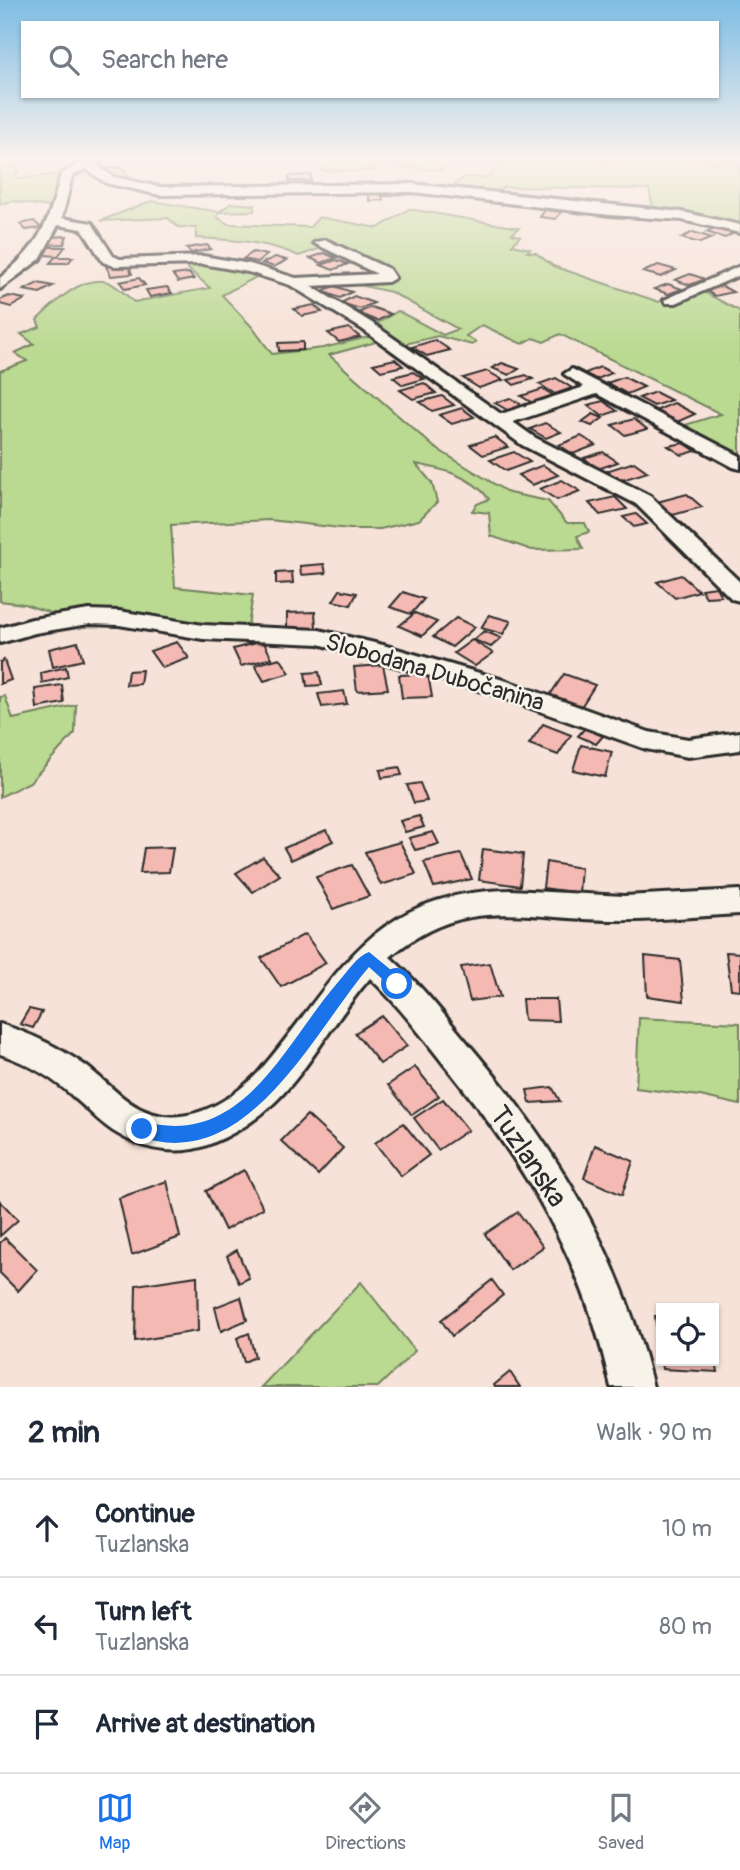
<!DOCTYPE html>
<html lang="en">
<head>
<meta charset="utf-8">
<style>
  :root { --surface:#fff; --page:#f6f6f7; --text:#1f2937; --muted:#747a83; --line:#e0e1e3; --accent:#1a73e8 }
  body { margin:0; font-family:Pangolin,sans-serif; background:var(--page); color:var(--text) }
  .controls { position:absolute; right:21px; bottom:21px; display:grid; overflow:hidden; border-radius:0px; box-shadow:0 2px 5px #0004 }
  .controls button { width:63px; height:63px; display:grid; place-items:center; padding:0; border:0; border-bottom:2px solid var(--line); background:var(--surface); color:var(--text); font:35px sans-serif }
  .stop { position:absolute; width:21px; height:21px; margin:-16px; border:5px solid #1a73e8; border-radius:50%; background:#fff }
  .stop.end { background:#1a73e8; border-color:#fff; box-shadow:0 2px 7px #0008 }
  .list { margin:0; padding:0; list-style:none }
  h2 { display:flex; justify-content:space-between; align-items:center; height:91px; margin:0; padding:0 28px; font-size:30px }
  h2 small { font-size:23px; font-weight:400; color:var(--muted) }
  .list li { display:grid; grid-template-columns:46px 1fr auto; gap:21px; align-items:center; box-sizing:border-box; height:98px; padding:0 28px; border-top:2px solid var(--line) }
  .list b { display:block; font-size:26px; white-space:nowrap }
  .list p { margin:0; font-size:23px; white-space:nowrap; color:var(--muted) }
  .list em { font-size:23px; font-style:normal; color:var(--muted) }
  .icon { flex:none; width:38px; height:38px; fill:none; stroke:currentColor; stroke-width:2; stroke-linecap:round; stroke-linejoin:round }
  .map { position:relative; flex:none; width:740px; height:1387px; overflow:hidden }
  .search { position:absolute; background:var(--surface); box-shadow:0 2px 5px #0004; left:21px; right:21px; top:21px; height:77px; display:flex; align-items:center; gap:18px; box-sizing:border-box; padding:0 24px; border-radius:0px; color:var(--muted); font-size:26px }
  .sheet { height:385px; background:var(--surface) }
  nav { display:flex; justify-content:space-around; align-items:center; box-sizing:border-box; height:98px; border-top:2px solid var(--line); background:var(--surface); font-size:19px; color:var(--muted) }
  nav a { display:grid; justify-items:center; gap:4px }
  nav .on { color:var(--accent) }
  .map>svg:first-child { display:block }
</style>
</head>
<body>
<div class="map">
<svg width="740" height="1387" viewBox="0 0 740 1387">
  <rect width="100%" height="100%" fill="#f6e2d8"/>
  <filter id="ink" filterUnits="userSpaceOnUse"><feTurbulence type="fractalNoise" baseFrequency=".0143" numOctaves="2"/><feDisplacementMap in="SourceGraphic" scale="14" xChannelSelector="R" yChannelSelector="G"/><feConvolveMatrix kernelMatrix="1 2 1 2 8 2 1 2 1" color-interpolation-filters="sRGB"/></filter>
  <g filter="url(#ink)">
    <!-- green -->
    <g fill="#bad991" stroke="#72825e" stroke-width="2">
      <path d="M0,158H21L14,162L19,172L15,176L19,179L62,174L55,208L13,201L0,204Z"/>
      <path d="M327,158H450L442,170L376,165L374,171H321V165L295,166L296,161Z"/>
      <path d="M456,158H600L603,162L625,163L627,158H688L740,163V226L654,212L649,189L503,187L498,194L449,189L464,177L487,178L501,162Z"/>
      <path d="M151,201L219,212L231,203L255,205L254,211L219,212L217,217L228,224L310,227L319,217L378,228L409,209L519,228L512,234L520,236L512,245L530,249L527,252L536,253L553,266L659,302L665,299L672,302L700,290L740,311V460L682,426L721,414L560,334L544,342L533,338L522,344L482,325L466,336L476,342L472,345L438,336L401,345L373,326L398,311L443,335L458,329L391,292L345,282H387L392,281V276L335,244L318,239L311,243L322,248L299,256C265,241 233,240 196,238V228L178,227L168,218L100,221Z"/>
      <path d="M178,260L264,273L222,295L252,327L272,354L323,348L372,336L380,341L329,355L434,447L509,493L548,501L567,523H585L589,532L577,536L583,549L532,550L491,536L489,513L472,511L477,504L489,499C472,476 443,469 416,464L432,483L437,502L419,520L380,529H349L269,520L171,525L175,587L253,595L248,626L216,629L145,613L60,616L24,604L0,601V371L27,361L15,353L34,344L21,334L40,327L37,320C53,304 82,274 108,282C118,286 126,295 134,302L210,288Z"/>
      <path d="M5,696L13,719L76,705L75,733L30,782L0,797V697Z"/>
      <path d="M639,1018L740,1023V1105L700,1096L636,1088Z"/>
      <path d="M361,1282L415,1351L378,1387H261Z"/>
    </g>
    <!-- building -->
    <g fill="#f4b9b2" stroke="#2b2b2b" stroke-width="2">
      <path d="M120,167L131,178L118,179L103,169Z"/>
      <path d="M311,175V181H289V176Z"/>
      <path d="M369,193H391L392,196H382L383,200L369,201Z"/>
      <path d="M545,210L561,212L556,219L540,217Z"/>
      <path d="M34,221L41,228L26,230L20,224Z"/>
      <path d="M715,228L734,233L725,238L706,232Z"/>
      <path d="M693,232L712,238L700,243L681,238Z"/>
      <path d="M67,236L64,244L46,245L49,237Z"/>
      <path d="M207,245L211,249L191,253L186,248Z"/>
      <path d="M49,247H65L58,256L42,255Z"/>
      <path d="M253,252L267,255L258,262L243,259Z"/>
      <path d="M324,253L336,258L321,263L310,258Z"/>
      <path d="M55,257H73L68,263H50Z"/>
      <path d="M275,257L287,260L274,267L262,263Z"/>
      <path d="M336,260L348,264L333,270L321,265Z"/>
      <path d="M116,265L117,268L129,267L132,274L111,276L106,266Z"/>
      <path d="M658,265L676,270L661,277L643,272Z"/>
      <path d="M189,273L194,279L178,282L173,275Z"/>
      <path d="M690,274L705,279L690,285L675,280Z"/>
      <path d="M139,278L145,285L125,289L120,282Z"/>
      <path d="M38,283L53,286L40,293L24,290Z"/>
      <path d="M668,284L682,289L668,294L654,289Z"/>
      <path d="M334,286L352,292L340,298L322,291Z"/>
      <path d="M722,286L733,292L715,296L705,290Z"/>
      <path d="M167,287L172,293L150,297L146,290Z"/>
      <path d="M9,296L25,299L11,307L0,304V300Z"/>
      <path d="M354,296L374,303L360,309L341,303Z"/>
      <path d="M314,305L322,312L302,316L294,309Z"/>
      <path d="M371,307L391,314L377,321L358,313Z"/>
      <path d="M349,328L360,337L339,342L328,333Z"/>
      <path d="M435,340L450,350L427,356L412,347Z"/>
      <path d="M303,342V350L279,351L278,343Z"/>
      <path d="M395,359L403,366L381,371L373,364Z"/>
      <path d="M502,363L519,369L509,375L492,368Z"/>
      <path d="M600,367L612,373L595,380L583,374Z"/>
      <path d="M487,371L503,380L479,388L463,378Z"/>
      <path d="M413,372L424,379L403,385L393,377Z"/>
      <path d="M526,375L533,379L514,385L508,380Z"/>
      <path d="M624,377L644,387L627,394L607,383Z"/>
      <path d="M556,378L572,388L555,394L539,384Z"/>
      <path d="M424,383L436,393L413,399L400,390Z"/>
      <path d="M543,389L556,397L534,404L521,396Z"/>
      <path d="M655,392L671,400L654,406L639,398Z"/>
      <path d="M442,396L454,405L432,411L420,402Z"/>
      <path d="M510,398L524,406L509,411L495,403Z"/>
      <path d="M603,401L617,411L602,416L588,405Z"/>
      <path d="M674,403L695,414L677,422L655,411Z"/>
      <path d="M462,408L474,417L452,424L439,415Z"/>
      <path d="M593,414L603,418L592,426L582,422Z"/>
      <path d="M634,419L647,429L625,435L612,425Z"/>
      <path d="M545,423L561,432L546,438L530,429Z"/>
      <path d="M581,436L596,445L573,454L559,445Z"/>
      <path d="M495,437L508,447L483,455L470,445Z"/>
      <path d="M684,443L696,451L682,455L668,446Z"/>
      <path d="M514,452L530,462L506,471L490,460Z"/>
      <path d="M603,452L618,462L598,469L584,458Z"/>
      <path d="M634,462L648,472L619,481L606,471Z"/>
      <path d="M543,465L558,475L532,485L518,475Z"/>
      <path d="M562,480L580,491L557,500L540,489Z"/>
      <path d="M687,494L702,507L673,515L657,502Z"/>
      <path d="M615,497L627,509L600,515L589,503Z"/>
      <path d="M636,514L647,524L634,527L623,517Z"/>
      <path d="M324,564L326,573L301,575L300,566Z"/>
      <path d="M292,572L293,583L276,584V573Z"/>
      <path d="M681,575L699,591L675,598L657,582Z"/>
      <path d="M716,587L721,596L706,597L701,589Z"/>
      <path d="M340,590L357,593L351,605L333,601Z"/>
      <path d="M403,592L424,599L411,614L390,607Z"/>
      <path d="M315,612L316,628L287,629V613Z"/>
      <path d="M415,613L437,622L422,636L399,626Z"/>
      <path d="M489,615L511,621L503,634L481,628Z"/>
      <path d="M456,618L475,627L452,647L433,637Z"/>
      <path d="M484,631L501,638L491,647L474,640Z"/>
      <path d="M472,640L493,653L475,666L454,653Z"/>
      <path d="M263,641L272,658L241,666L233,649Z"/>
      <path d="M78,642L83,660L53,667L49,649Z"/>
      <path d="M177,642L189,658L162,668L150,651Z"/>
      <path d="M280,658L290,673L264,681L255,665Z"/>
      <path d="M4,660L11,680L0,684V662Z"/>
      <path d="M383,665L388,689L357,691L354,667Z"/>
      <path d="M66,667L68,677L42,683L41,673Z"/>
      <path d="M142,670L140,684L126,685L128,671Z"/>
      <path d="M319,672L322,685L307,686L305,673Z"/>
      <path d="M428,674L432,697L402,698L399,675Z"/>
      <path d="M564,674L595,685L581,707L550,695Z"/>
      <path d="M62,685L64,703L37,708L35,689Z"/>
      <path d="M344,691L347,704L322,707L318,694Z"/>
      <path d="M543,724L571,735L558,755L529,744Z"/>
      <path d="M585,728L603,736L596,744L578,736Z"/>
      <path d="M581,745L612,752L605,777L573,770Z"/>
      <path d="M399,767L402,775L382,778L380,770Z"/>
      <path d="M420,783L427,801L414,803L407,785Z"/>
      <path d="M419,816L424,827L405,832L400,821Z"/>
      <path d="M326,830L333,841L291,860L284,848Z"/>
      <path d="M433,832L439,844L415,850L409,838Z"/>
      <path d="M400,842L416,874L381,885L365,852Z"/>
      <path d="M173,847L169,872L140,873L144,848Z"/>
      <path d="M483,849L523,854L520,886L479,880Z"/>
      <path d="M461,854L472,879L434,887L424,862Z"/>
      <path d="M263,857L280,875L253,892L236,873Z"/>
      <path d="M546,862L581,868L579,893L543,888Z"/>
      <path d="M352,865L369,896L333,909L316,877Z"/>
      <path d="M305,934L326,963L281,987L261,958Z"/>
      <path d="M726,952L740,953V990L731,989Z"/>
      <path d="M645,956L680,960L684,1001L647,996Z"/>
      <path d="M490,963L500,997L470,1001L461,967Z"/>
      <path d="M522,999H556L558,1021L524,1020Z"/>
      <path d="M29,1009L42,1012L33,1028L20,1024Z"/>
      <path d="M382,1016L407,1046L380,1064L355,1033Z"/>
      <path d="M415,1067L439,1096L412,1115L388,1085Z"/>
      <path d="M552,1087L560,1101L530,1103L527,1090Z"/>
      <path d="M443,1099L468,1130L438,1150L414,1118Z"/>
      <path d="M307,1115L343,1148L318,1175L281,1141Z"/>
      <path d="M403,1123L429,1155L401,1176L375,1143Z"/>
      <path d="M595,1145L633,1161L622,1195L584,1178Z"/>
      <path d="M244,1170L263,1208L225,1230L206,1191Z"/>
      <path d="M167,1181L180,1237L132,1255L119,1198Z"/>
      <path d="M0,1201L18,1220L0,1236Z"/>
      <path d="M518,1212L543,1247L510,1270L485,1234Z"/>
      <path d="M5,1238L37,1270L18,1291L0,1273V1243Z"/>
      <path d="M237,1250L249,1278L239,1283L227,1256Z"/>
      <path d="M197,1276L198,1331L135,1341L136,1285Z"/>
      <path d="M492,1280L503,1295L452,1336L441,1320Z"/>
      <path d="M241,1297L247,1320L221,1331L215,1307Z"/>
      <path d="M655,1316H661V1361H714V1346L718,1372L662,1369Z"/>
      <path d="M249,1333L255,1357L244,1362L237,1338Z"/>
      <path d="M510,1372L520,1387H495L494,1385Z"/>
    </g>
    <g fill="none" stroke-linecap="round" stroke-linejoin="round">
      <defs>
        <g id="minor">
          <path d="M89,158H104L95,164L114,177L160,187L412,184L682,212L740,225V233L682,220L610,215L412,192L160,195L106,183L86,169L72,176L62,218L92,223L113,256L120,259L203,256L250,264L296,278L377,274L314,243L326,240L389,269L395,278L388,282L311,286L372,323L501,414L584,387L564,374L572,369L740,456V469L733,467L597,394L513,422L534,437L650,496L740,582V601L732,599L636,504L522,445L362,329L290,285L248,272L203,264L114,266L103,262L82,229L58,225L40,259L0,289V278C41,244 48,225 61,174Z"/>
          <path d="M740,266V275L676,303H666L664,300Z"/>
          <path d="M89,610L119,611L203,625L319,630L383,645L507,681L649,732L688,739L740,732V750L688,757L646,749L489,693L319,644L203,639L119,625L89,624L35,633L0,643V628L32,619Z"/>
          <path d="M511,890L624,896L740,890V914C697,916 654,921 611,920C524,919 463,894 390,957C418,982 441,1011 465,1040C555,1145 620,1251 653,1387H611C583,1258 525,1164 443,1063C420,1034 397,1003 370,978C315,1041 295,1110 210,1144C180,1156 146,1151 118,1134C102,1125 91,1112 77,1100C56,1080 28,1063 0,1054V1024C29,1033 57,1046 83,1064C99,1075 112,1090 129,1102C174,1134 223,1108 258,1073C340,978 367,892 511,890Z"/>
        </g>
      </defs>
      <!-- minor casing -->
      <use href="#minor" stroke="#2b2b2b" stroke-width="6"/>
      <!-- minor -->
      <use href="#minor" fill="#f7f3e8" fill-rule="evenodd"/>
    </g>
  </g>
  <!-- sky -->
  <linearGradient id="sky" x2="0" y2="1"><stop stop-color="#7dbde3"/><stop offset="0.45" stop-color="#fbf2ed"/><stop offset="1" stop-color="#fbf2ed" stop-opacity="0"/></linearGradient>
  <rect width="740" height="352" fill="url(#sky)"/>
  <!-- route -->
  <path fill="#1a73e8" d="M369,952L402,979V988H392L369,967C312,1034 245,1178 136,1135L134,1129L142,1121C243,1150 284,1044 339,981C347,972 357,956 369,952Z"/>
  <g text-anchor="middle" stroke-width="5" stroke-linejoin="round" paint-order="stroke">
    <!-- street labels -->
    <g font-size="24" fill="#2b2b2b" stroke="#f7f3e8">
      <text transform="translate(435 672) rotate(16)" y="8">Slobodana Dubočanina</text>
    </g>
    <!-- near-street labels -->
    <g font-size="28" fill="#2b2b2b" stroke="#f7f3e8">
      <text transform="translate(529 1156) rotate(56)" y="10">Tuzlanska</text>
    </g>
  </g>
</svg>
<div class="controls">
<button><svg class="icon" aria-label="locate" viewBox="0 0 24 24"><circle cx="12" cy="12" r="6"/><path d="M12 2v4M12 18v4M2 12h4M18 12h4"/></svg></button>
</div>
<div class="stop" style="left:397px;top:984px"></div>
<div class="stop end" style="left:142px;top:1129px"></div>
<div class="search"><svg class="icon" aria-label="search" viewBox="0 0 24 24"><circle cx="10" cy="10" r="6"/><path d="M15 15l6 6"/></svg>Search here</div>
</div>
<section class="sheet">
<h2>2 min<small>Walk · 90 m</small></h2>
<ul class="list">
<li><svg class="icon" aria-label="ahead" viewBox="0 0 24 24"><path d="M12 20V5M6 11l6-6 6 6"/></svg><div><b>Continue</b><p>Tuzlanska</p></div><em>10 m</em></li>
<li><svg class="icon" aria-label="left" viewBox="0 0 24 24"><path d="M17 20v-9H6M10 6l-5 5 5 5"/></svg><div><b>Turn left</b><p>Tuzlanska</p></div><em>80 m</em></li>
<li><svg class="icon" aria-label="arrive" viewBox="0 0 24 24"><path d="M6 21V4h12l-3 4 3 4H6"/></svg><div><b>Arrive at destination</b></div></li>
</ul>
</section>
<nav>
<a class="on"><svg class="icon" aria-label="map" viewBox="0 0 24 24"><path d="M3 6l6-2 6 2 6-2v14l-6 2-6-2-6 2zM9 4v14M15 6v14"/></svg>Map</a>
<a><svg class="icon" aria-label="directions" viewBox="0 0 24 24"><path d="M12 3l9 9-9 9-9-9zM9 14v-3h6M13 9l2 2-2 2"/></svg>Directions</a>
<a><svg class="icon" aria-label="saved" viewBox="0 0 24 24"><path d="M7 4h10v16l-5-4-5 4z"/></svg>Saved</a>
</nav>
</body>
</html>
